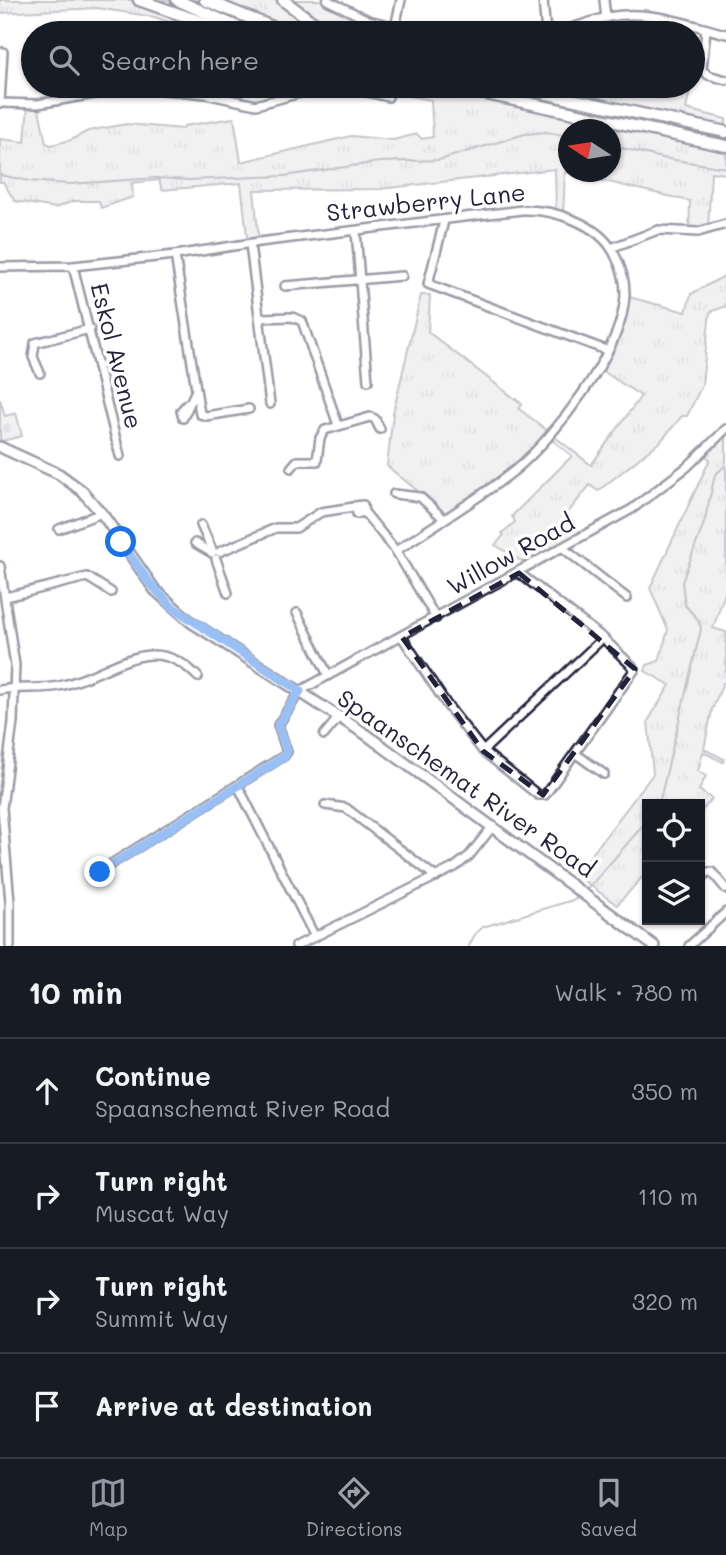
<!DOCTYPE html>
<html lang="en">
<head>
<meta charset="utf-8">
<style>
  :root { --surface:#171b24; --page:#20242c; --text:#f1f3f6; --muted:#9ea1a6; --line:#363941; --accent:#9495a2 }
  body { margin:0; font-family:Mali,sans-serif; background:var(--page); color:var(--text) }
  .controls { position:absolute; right:21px; bottom:21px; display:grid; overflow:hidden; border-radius:0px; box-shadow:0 2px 5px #0004 }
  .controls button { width:63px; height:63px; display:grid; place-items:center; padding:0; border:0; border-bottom:2px solid var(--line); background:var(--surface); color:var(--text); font:35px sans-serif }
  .compass { position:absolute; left:558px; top:119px; width:63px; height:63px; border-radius:50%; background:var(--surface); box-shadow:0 2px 5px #0004; rotate:282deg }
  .stop { position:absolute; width:21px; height:21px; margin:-16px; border:5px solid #1a73e8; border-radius:50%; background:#fff }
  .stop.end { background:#1a73e8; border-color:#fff; box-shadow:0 2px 7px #0008 }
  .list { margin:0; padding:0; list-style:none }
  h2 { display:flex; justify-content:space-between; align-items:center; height:91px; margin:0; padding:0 28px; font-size:30px }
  h2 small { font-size:23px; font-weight:400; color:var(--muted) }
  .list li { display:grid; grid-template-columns:46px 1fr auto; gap:21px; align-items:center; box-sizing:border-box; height:105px; padding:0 28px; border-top:2px solid var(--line) }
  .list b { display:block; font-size:26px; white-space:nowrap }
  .list p { margin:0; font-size:23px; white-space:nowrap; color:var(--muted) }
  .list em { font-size:23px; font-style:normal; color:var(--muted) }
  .icon { flex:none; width:38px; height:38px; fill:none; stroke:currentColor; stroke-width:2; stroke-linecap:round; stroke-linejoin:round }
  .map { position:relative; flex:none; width:726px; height:946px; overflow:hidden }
  .search { position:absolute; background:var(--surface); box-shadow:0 2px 5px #0004; left:21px; right:21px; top:21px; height:77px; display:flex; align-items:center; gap:18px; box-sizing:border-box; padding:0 24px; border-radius:38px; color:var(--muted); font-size:26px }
  .sheet { height:511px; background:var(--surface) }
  nav { display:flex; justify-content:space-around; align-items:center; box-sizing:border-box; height:98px; border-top:2px solid var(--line); background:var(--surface); font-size:19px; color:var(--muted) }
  nav a { display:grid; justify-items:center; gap:4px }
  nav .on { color:var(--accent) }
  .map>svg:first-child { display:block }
</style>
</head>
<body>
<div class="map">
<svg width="726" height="946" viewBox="0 0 726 946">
  <defs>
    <pattern id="grass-tufts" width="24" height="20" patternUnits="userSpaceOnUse" patternTransform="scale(1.75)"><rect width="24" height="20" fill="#dfdfe2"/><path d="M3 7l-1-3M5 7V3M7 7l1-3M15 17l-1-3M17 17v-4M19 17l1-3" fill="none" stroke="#bfbfc3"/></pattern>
    <pattern id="cemetery-stones" width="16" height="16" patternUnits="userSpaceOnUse" patternTransform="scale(1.75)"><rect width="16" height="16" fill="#dfdfe2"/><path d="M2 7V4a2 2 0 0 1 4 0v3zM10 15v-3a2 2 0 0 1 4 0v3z" fill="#bfbfc3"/></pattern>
  </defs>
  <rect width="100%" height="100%" fill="#fff"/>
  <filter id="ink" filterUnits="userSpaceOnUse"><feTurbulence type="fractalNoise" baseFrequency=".0143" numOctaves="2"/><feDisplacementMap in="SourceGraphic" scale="14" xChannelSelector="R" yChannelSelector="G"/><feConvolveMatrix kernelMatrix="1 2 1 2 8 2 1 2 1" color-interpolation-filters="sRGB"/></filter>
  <g filter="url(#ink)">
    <!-- grass -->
    <g fill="url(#grass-tufts)" stroke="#80808e" stroke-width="2" fill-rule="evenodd">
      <path d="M0,0H327L340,8L422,33H198L155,17L97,8L0,13Z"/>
      <path d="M343,86H691L686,109L726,119V174L711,172L708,229L689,232L690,201L565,172L563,215L556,213L555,169L380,189L254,190L259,242L248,245L241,183L162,190L159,180L132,183L133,197L101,208L99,201H74L55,208L15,201L3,182H0V139L25,142L28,105L38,104L46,143L51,145L71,140L88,131L127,124L183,129L184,126L234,118L241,162L351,136L393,140L417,134L422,139L433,137L431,100L398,94L388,97ZM568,130H610V172H568Z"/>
      <path d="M726,275V306L710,312L702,385L687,416H682L661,441L598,491L590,485L565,516L584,536L530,566L495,545L504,535L502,533L515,522L512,516L572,456L547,436L550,433L591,465L641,396L598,368L619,324L625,296L686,312L691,294Z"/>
      <path d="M421,295H430L428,332L522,404L519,409L548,431L519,463L446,514L387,466L393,413Z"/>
      <path d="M726,429V590L713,628L726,632V683H723L712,710L704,749L724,759L723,762L703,752L698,771L706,776L699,790L712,799L700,813V804H647V872L617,905L576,875L653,774L648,721L670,685L645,671L647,665L659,661L668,630L650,588L710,459L701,453Z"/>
    </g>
    <!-- cemetery -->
    <path fill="url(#cemetery-stones)" stroke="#80808e" stroke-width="2" d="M0,399L5,416L16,413L22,436L3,441L0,439Z"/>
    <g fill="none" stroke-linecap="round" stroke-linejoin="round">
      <!-- stream -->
      <g stroke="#7a7a88" stroke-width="2">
        <path d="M610,145L662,158L726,168"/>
        <path d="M0,175L29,181L70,184L156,178L189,180L284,176L379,162L439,160L525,134L546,132L568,136"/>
        <path d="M659,804L701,629L699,621L685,605L682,582L704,523L715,475L726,465"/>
        <path d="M585,892L647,821"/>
        <path d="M469,946L475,934L483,927L583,897"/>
      </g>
      <defs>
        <g id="minor">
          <path d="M327,0L368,20L422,33"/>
          <path d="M543,0L546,33"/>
          <path d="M604,0L606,18"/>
          <path d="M395,27L401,0"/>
          <path d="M706,29L702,70L708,75L726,80"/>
          <path d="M166,33L169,27"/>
          <path d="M556,33C573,28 590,21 608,17C650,9 686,24 726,34"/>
          <path d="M343,86L388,97"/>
          <path d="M0,103L38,104L134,87L205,94L256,105L326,86"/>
          <path d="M0,103L3,52"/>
          <path d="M444,221L428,284L606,350"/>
          <path d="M356,231L368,381"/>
          <path d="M250,244L270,404"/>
          <path d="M611,248L658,230L698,232L726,224"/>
          <path d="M175,255L200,414L206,416L249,409"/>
          <path d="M73,266L120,456"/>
          <path d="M0,267L73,266L175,255L259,242L522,210C553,209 598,223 614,253C622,268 627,287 624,304C618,355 554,438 515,470C478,500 435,524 396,551"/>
          <path d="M285,286L402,276"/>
          <path d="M260,318L292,317L302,321L338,425"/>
          <path d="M40,373L33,357L35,343L90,329"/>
          <path d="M187,404L181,411L183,418L196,390"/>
          <path d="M291,468L297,461H317L320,438L325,430L370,417L375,419L380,429"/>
          <path d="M394,494L420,497L443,518"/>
          <path d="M364,512L357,514L355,506L363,505L364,512L396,551L436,618"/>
          <path d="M201,525L213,552"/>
          <path d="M59,529L102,513"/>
          <path d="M195,543L212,553"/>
          <path d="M563,548L627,598"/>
          <path d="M219,552L276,528H296L321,512L354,507"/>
          <path d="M216,559L228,593"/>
          <path d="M0,566L15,665L13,722L2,808L10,902V946"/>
          <path d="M6,597L87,577L111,592"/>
          <path d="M297,613L328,675"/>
          <path d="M402,637L447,705L483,751L538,795H545L635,669L603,638L519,573"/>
          <path d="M0,690C19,686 40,690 59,686C111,676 151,627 198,677"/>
          <path d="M324,735L339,717"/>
          <path d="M483,751L603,638"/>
          <path d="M576,754L604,774"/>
          <path d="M238,786L315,937"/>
          <path d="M325,805L346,808L436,877"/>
          <path d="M100,871L284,756L287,752L278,725L300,691L632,509L687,467L726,429"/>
          <path d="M700,880L707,872H712L726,889"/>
          <path d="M296,946L455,867L469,856L493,826"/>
          <path d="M689,946L726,912"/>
        </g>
        <path id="major" d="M0,447L59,474L82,491L103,515L155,590L191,622L367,735L654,946"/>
        <g id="highway">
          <path d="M139,0L233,33"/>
          <path d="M177,0L251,33"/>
          <path d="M205,0L287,33"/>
          <path d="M283,0L327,33"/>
          <path d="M450,86L726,146"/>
          <path d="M510,86L726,132"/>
        </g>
      </defs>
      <!-- minor casing -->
      <use href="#minor" stroke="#22223b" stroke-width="12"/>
      <!-- major casing -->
      <use href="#major" stroke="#22223b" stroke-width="14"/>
      <!-- highway casing -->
      <use href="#highway" stroke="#22223b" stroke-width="15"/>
      <!-- minor -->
      <use href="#minor" stroke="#fff" stroke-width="7"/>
      <!-- major -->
      <use href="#major" stroke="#fff" stroke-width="9"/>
      <!-- highway -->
      <use href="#highway" stroke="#fff" stroke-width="10"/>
    </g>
  </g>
  <g fill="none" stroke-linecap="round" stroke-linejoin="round" filter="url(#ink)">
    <!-- route -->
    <path stroke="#1a73e8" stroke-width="9" d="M100,872L284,757L287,751L278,725L300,691L171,606L148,581L121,542"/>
  </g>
  <!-- marked area -->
  <path d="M0 0H726V946H0ZM519,573L635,669L543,795L483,751L402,637Z" fill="#fff" fill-opacity=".55" fill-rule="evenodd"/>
  <path fill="none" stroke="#22223b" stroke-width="5" stroke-dasharray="14 9" stroke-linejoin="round" d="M519,573L635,669L543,795L483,751L402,637Z"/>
  <g text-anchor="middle" stroke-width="7" stroke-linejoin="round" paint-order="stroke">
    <!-- street labels -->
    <g font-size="24" fill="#22223b" stroke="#fff">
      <text transform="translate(426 203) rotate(-6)" y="8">Strawberry Lane</text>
      <text transform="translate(116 356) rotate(76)" y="8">Eskol Avenue</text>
      <text transform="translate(511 555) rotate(-29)" y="8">Willow Road</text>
      <text transform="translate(466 784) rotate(35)" y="8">Spaanschemat River Road</text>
    </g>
  </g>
</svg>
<div class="controls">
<button><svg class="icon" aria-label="locate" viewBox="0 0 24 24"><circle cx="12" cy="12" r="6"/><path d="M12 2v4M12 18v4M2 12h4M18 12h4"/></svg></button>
<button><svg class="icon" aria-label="layers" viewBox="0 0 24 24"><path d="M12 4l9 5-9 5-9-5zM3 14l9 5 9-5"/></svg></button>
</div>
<svg class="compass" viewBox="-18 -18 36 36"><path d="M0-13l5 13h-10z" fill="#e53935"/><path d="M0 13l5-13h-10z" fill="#9ea1a6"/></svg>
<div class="stop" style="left:121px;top:542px"></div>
<div class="stop end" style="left:100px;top:872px"></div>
<div class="search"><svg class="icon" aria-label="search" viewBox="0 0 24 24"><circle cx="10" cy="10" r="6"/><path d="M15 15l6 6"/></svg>Search here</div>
</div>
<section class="sheet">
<h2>10 min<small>Walk · 780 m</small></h2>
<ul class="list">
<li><svg class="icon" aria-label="ahead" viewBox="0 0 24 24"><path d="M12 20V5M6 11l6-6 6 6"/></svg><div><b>Continue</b><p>Spaanschemat River Road</p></div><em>350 m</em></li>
<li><svg class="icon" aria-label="right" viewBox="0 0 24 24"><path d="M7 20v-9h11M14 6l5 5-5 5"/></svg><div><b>Turn right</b><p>Muscat Way</p></div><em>110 m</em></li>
<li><svg class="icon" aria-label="right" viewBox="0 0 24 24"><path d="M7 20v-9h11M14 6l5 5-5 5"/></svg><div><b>Turn right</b><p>Summit Way</p></div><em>320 m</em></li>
<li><svg class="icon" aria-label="arrive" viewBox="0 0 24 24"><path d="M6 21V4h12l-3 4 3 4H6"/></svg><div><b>Arrive at destination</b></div></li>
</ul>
</section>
<nav>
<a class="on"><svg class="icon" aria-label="map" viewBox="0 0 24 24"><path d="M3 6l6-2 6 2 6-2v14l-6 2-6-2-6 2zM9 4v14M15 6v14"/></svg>Map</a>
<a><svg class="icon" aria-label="directions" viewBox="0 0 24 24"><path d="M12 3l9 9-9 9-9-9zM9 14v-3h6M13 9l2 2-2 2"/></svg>Directions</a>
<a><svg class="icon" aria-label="saved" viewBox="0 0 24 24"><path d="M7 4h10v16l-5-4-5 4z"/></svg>Saved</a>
</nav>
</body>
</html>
